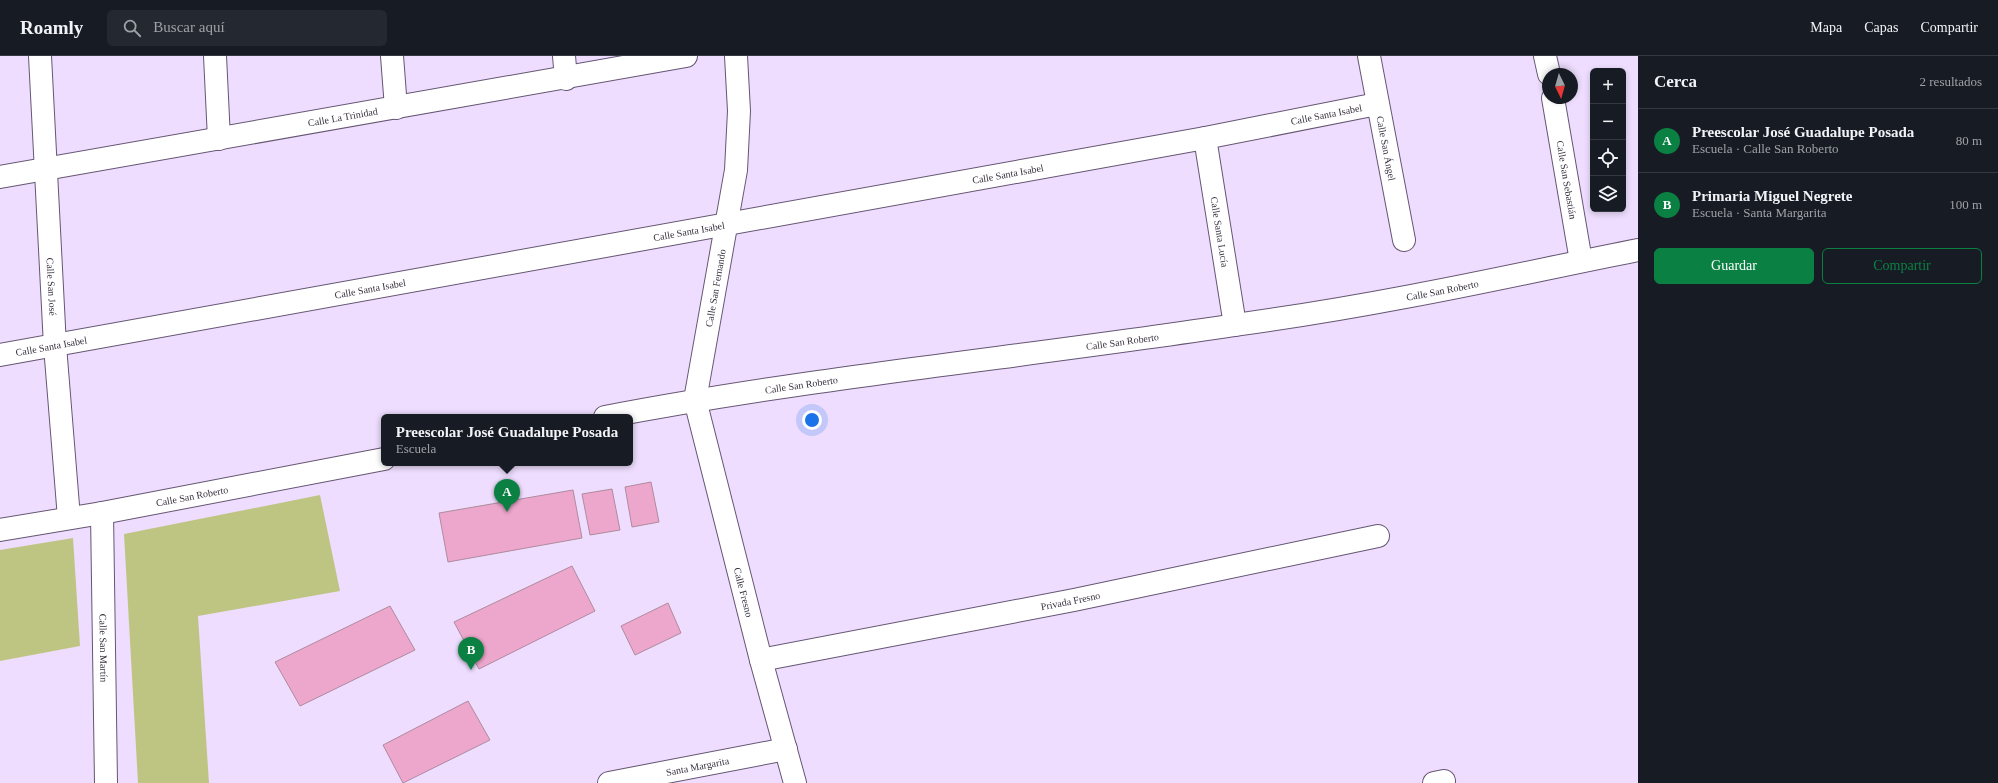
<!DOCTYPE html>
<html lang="es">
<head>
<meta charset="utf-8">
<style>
  :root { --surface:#171b24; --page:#242831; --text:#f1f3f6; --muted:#9ea1a6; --line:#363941; --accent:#0b8043 }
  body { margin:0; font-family:"Times New Roman",serif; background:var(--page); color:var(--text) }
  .controls { position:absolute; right:12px; top:12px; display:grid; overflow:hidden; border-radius:6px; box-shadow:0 2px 6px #0003 }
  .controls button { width:36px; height:36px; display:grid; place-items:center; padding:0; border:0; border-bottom:1px solid var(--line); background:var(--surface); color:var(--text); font:20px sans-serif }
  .compass { position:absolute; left:1542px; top:12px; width:36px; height:36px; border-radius:50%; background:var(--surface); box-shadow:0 2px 6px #0003; rotate:175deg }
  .you { position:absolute; left:812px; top:364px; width:14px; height:14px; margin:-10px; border:3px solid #fff; border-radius:50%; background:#1a73e8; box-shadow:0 0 0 6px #1a73e833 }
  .badge { display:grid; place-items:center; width:26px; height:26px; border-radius:50%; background:var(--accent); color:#fff; font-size:13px; font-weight:700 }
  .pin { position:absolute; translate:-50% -33px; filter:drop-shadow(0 1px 2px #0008) }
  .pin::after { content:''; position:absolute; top:21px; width:14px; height:12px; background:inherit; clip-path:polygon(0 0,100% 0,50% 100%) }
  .popup { position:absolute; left:381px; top:358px; width:252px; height:52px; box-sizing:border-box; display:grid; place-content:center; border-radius:6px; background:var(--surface); filter:drop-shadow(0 1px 3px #0005); font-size:13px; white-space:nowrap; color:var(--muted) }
  .popup b { font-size:15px; color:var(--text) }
  .popup::after { content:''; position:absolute; left:50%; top:100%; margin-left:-8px; border:8px solid transparent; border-top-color:var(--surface) }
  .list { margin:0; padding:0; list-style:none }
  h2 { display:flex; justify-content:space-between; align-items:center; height:52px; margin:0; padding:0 16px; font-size:17px }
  h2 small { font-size:13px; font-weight:400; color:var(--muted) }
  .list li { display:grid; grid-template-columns:26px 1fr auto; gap:12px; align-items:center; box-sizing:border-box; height:64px; padding:0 16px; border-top:1px solid var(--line) }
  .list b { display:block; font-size:15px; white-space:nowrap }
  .list p { margin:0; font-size:13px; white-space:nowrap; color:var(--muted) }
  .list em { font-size:13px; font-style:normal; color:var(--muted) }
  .actions { display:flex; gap:8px; padding:12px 16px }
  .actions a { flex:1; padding:9px 0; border:1px solid var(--accent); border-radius:6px; text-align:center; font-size:14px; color:var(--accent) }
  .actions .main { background:var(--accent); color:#fff }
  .icon { flex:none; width:22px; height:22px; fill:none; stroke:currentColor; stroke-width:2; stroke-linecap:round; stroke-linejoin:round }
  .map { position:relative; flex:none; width:1638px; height:727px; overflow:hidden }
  header { display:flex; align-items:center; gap:24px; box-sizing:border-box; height:56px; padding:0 20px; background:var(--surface); border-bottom:1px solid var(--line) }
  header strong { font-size:19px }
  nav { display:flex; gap:22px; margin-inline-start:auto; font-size:14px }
  .search { width:280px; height:36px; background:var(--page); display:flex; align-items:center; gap:10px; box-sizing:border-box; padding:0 14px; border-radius:6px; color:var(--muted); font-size:15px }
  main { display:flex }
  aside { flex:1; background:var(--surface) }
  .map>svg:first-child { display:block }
</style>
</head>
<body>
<header>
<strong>Roamly</strong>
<div class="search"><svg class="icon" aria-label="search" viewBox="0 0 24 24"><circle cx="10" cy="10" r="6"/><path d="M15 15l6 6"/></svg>Buscar aquí</div>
<nav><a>Mapa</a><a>Capas</a><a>Compartir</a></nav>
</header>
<main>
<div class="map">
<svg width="1638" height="727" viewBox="0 0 1638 727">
  <rect width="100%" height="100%" fill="#eeddfe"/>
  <!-- green -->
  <g fill="#bec582">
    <path d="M320,439L340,535L198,560L209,727H138L124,478Z"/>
    <path d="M73,482L80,590L0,605V494Z"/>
  </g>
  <!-- building -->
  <g fill="#eda7cc" stroke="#ae8b9d">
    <path d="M651,426L659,466L632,471L625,431Z"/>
    <path d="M612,433L620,474L590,479L582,438Z"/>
    <path d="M573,434L582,482L448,506L439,457Z"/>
    <path d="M572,510L595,555L479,613L454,566Z"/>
    <path d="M668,547L681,577L635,599L621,570Z"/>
    <path d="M390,550L415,594L300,650L275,606Z"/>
    <path d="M468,645L490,684L403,727L383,689Z"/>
  </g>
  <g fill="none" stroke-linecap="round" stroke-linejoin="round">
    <defs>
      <g id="minor">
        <path id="s1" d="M40,0L55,290L69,462"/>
        <path d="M215,0L219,83"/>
        <path d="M392,0L396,52"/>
        <path d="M564,0L566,23"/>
        <path id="s2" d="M736,0L739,55L736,114L695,344L761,604L795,727"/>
        <path id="s3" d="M1369,0L1404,184"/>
        <path d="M1545,0L1549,18"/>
        <path id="s4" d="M1553,42L1581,205"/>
        <path id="s5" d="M1205,82L1235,269"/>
        <path id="s6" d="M0,121L686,0"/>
        <path id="s7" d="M0,299L1205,82L1377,48"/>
        <path id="s8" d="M605,361C813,321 1025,301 1235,269C1293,261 1353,251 1411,240C1487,226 1562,209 1638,194"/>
        <path id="s9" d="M102,457L106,727"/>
        <path id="s10" d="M0,474L102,457L384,403"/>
        <path id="s11" d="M761,604L1074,544L1378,480"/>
        <path id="s12" d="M609,727L786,693"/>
        <path d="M1434,727L1444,725"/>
      </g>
    </defs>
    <!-- minor casing -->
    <use href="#minor" stroke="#655672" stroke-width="24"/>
    <!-- minor -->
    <use href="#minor" stroke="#fff" stroke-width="22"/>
  </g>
  <g text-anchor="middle" stroke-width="4" stroke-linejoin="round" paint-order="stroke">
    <!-- street labels -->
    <g font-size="10" fill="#39323f" stroke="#fff">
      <text dy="4" stroke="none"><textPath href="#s7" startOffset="1348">Calle Santa Isabel</textPath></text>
      <text dy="4" stroke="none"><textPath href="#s6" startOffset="348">Calle La Trinidad</textPath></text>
      <text dy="4" stroke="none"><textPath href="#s3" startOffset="94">Calle San Ángel</textPath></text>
      <text dy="4" stroke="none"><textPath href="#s7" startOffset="1024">Calle Santa Isabel</textPath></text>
      <text dy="4" stroke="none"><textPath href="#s4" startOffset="83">Calle San Sebastián</textPath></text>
      <text dy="4" stroke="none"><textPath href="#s7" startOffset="700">Calle Santa Isabel</textPath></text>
      <text dy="4" stroke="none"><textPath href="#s5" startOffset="95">Calle Santa Lucía</textPath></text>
      <text dy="4" stroke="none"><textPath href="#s1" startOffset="231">Calle San José</textPath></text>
      <text dy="4" stroke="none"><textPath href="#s7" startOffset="376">Calle Santa Isabel</textPath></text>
      <text transform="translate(715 232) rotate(-80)" y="4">Calle San Fernando</text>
      <text dy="4" stroke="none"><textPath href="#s8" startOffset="847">Calle San Roberto</textPath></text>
      <text dy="4" stroke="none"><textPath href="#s8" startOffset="523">Calle San Roberto</textPath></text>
      <text dy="4" stroke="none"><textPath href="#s7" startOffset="52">Calle Santa Isabel</textPath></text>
      <text dy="4" stroke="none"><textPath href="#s8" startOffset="199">Calle San Roberto</textPath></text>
      <text dy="4" stroke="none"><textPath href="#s10" startOffset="195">Calle San Roberto</textPath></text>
      <text dy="4" stroke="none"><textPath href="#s2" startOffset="546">Calle Fresno</textPath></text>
      <text dy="4" stroke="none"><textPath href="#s11" startOffset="315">Privada Fresno</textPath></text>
      <text dy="4" stroke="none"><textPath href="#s9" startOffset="135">Calle San Martín</textPath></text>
      <text dy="4" stroke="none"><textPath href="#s12" startOffset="90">Santa Margarita</textPath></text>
    </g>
  </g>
</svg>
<div class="controls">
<button>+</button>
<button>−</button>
<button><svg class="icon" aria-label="locate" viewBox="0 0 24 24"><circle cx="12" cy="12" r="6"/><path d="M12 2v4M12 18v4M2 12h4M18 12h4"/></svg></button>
<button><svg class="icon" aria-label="layers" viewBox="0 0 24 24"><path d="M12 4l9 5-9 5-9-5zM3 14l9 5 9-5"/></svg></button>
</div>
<svg class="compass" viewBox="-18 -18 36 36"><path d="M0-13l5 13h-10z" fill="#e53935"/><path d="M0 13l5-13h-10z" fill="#9ea1a6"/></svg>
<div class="you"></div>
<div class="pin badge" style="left:507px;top:456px">A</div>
<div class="popup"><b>Preescolar José Guadalupe Posada</b>Escuela</div>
<div class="pin badge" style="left:471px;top:614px">B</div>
</div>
<aside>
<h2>Cerca<small>2 resultados</small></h2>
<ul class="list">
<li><span class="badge">A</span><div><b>Preescolar José Guadalupe Posada</b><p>Escuela · Calle San Roberto</p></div><em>80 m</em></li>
<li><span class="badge">B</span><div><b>Primaria Miguel Negrete</b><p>Escuela · Santa Margarita</p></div><em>100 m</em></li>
</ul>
<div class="actions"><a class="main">Guardar</a><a>Compartir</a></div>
</aside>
</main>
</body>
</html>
